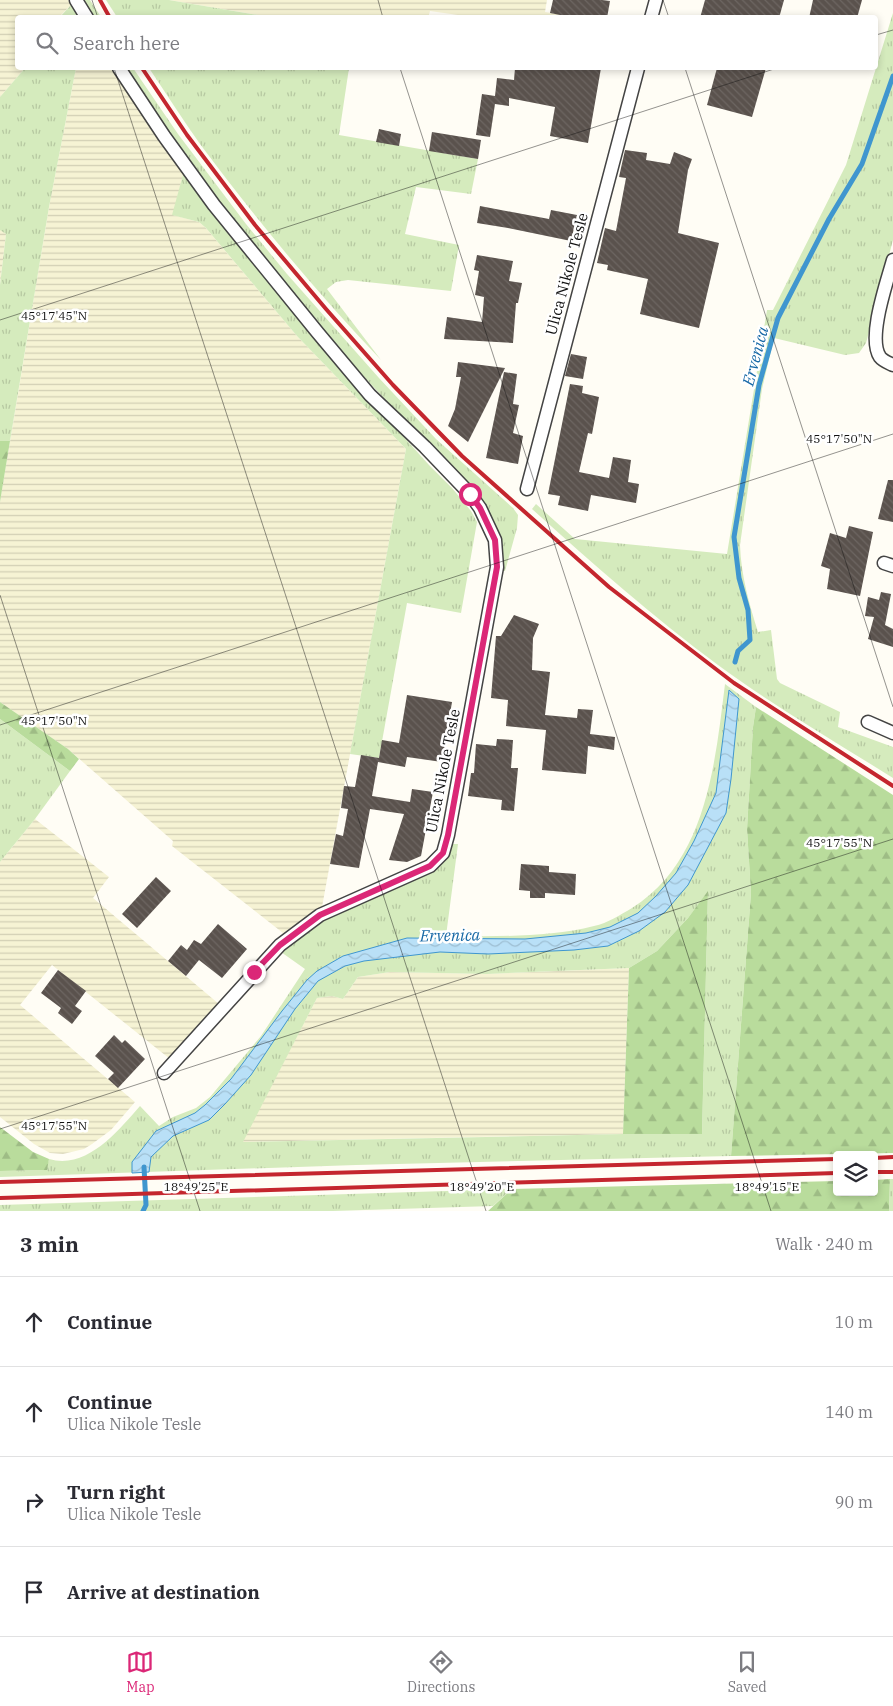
<!DOCTYPE html>
<html lang="en">
<head>
<meta charset="utf-8">
<style>
  :root { --surface:#fff; --page:#f2f2f3; --text:#2b2b33; --muted:#7c7c81; --line:#e1e1e2; --accent:#db2777 }
  body { margin:0; font-family:"IBM Plex Serif",serif; background:var(--page); color:var(--text) }
  .controls { position:absolute; right:15px; bottom:15px; display:grid; overflow:hidden; border-radius:5px; box-shadow:0 2px 8px #0003 }
  .controls button { width:45px; height:45px; display:grid; place-items:center; padding:0; border:0; border-bottom:1px solid var(--line); background:var(--surface); color:var(--text); font:25px sans-serif }
  .stop { position:absolute; width:15px; height:15px; margin:-11px; border:4px solid #db2777; border-radius:50%; background:#fff }
  .stop.end { background:#db2777; border-color:#fff; box-shadow:0 1px 5px #0008 }
  .list { margin:0; padding:0; list-style:none }
  h2 { display:flex; justify-content:space-between; align-items:center; height:65px; margin:0; padding:0 20px; font-size:21px }
  h2 small { font-size:16px; font-weight:400; color:var(--muted) }
  .list li { display:grid; grid-template-columns:32px 1fr auto; gap:15px; align-items:center; box-sizing:border-box; height:90px; padding:0 20px; border-top:1px solid var(--line) }
  .list b { display:block; font-size:19px; white-space:nowrap }
  .list p { margin:0; font-size:16px; white-space:nowrap; color:var(--muted) }
  .list em { font-size:16px; font-style:normal; color:var(--muted) }
  .icon { flex:none; width:28px; height:28px; fill:none; stroke:currentColor; stroke-width:2; stroke-linecap:round; stroke-linejoin:round }
  .map { position:relative; flex:none; width:893px; height:1211px; overflow:hidden }
  .search { position:absolute; background:var(--surface); box-shadow:0 2px 8px #0003; left:15px; right:15px; top:15px; height:55px; display:flex; align-items:center; gap:12px; box-sizing:border-box; padding:0 18px; border-radius:5px; color:var(--muted); font-size:19px }
  .sheet { height:425px; background:var(--surface) }
  nav { display:flex; justify-content:space-around; align-items:center; box-sizing:border-box; height:70px; border-top:1px solid var(--line); background:var(--surface); font-size:14px; color:var(--muted) }
  nav a { display:grid; justify-items:center; gap:2px }
  nav .on { color:var(--accent) }
  .map>svg:first-child { display:block }
</style>
</head>
<body>
<div class="map">
<svg width="893" height="1211" viewBox="0 0 893 1211">
  <defs>
    <pattern id="farmland-rules" width="6" height="5" patternUnits="userSpaceOnUse" patternTransform="scale(1.25)"><rect width="6" height="5" fill="#f6f3d4"/><path d="M0 2.5h6" fill="none" stroke="#d2cfb5"/></pattern>
    <pattern id="grass-tufts" width="24" height="20" patternUnits="userSpaceOnUse" patternTransform="scale(1.25)"><rect width="24" height="20" fill="#d5ebbd"/><path d="M3 7l-1-3M5 7V3M7 7l1-3M15 17l-1-3M17 17v-4M19 17l1-3" fill="none" stroke="#b6c8a1"/></pattern>
    <pattern id="forest-firs" width="22" height="20" patternUnits="userSpaceOnUse" patternTransform="scale(1.25)"><rect width="22" height="20" fill="#b9dc9c"/><path d="M5 1l3.5 6h-7zM16 11l3.5 6h-7z" fill="#9ebc85"/></pattern>
    <pattern id="water-waves" width="16" height="10" patternUnits="userSpaceOnUse" patternTransform="scale(1.25)"><rect width="16" height="10" fill="#b9e0f7"/><path d="M0 5q4-4 8 0t8 0" fill="none" stroke="#9ebfd3"/></pattern>
    <pattern id="building-back-hatch" width="6" height="6" patternUnits="userSpaceOnUse" patternTransform="scale(1.25)"><rect width="6" height="6" fill="#5a524d"/><path d="M-1 5l2 2M0 0l6 6M5-1l2 2" fill="none" stroke="#6d6662"/></pattern>
  </defs>
  <rect width="100%" height="100%" fill="#fffdf5"/>
  <!-- farmland -->
  <g fill="url(#farmland-rules)">
    <path d="M0,0H68L71,5L59,17L18,18V68H25L0,97Z"/>
    <path d="M169,0H547L545,12L575,17H472L430,11L428,18L270,17Z"/>
    <path d="M76,68H112L184,171L173,215L199,222L206,228L297,336L406,449L322,907L283,933L172,846L173,841L68,749L0,702V502L49,207Z"/>
    <path d="M0,229L6,234L0,285Z"/>
    <path d="M35,819L109,877L93,898L219,1004L170,1059L52,965L20,1005L135,1102L111,1130L92,1144L84,1149L63,1154L50,1153L34,1144L0,1117V862Z"/>
    <path d="M629,968L623,1134L242,1142L317,998L332,996L343,999L358,977L390,972L487,974Z"/>
  </g>
  <!-- grass -->
  <g fill="url(#grass-tufts)" fill-rule="evenodd">
    <path d="M83,0H90L101,17H94Z"/>
    <path d="M106,0H169L270,17H117Z"/>
    <path d="M71,5L81,17L59,18Z"/>
    <path d="M893,13V240L866,343L859,353L845,355L774,338L762,389L740,545C741,575 749,603 758,632L771,630L777,679L780,683L840,712L838,727L893,747V778C834,741 774,706 718,665C653,617 592,563 532,509L536,504L575,539L727,554L767,310H773L846,165Z"/>
    <path d="M25,68H76L49,207L10,441H0V285L6,234L0,230V97Z"/>
    <path d="M125,68H133L178,134L246,224L287,274L379,378L436,439L513,508L518,515L517,528L505,571L500,570L501,548L498,530L490,516L437,455L325,335L198,175Z"/>
    <path d="M149,68H349L339,135L478,159L471,194L416,187L405,234L459,245L451,291L348,280L336,282L327,289L381,360C316,292 256,219 200,144C182,119 166,93 149,68Z"/>
    <path d="M184,171L347,374L429,465L452,488L471,511L477,522L461,613L407,603L379,758L350,754L406,449L297,336L206,228L199,222L172,215Z"/>
    <path d="M725,684L756,707L753,727L747,829L751,893L731,1156L356,1165L0,1177V1171L46,1170L49,1159C87,1170 118,1131 140,1106L159,1126L173,1117L196,1108L210,1097L261,1036L305,969L281,952L318,922L433,870L450,844H458L446,936C495,936 547,938 594,926C608,923 620,915 632,908C707,861 715,763 725,684ZM708,892L702,1134H623L243,1142L317,998L332,996L343,999L358,977L390,972L487,974L629,968L657,951L688,918Z"/>
    <path d="M0,719L70,771L35,819L0,862Z"/>
    <path d="M890,1179H893V1211H889Z"/>
    <path d="M512,1189L493,1206L333,1211H0V1205Z"/>
  </g>
  <!-- forest -->
  <g fill="url(#forest-firs)">
    <path d="M0,441H10L0,502Z"/>
    <path d="M0,702L68,749L79,759L70,771L0,719Z"/>
    <path d="M756,707L893,795V1153L731,1156L751,893L747,829L753,727Z"/>
    <path d="M708,891L702,1134H623L629,968L657,951L688,918Z"/>
    <path d="M0,1127L33,1152L49,1159L47,1170L0,1171Z"/>
    <path d="M890,1179L889,1211H488L512,1189L837,1181V1192H874V1180Z"/>
  </g>
  <!-- water -->
  <path fill="url(#water-waves)" stroke="#3f96cf" d="M729,690L739,699L731,779L726,813L688,885L665,912L639,931L608,946L574,950L488,954L440,952L364,961L345,966L318,981L295,1009L251,1075L225,1104L209,1120L173,1136L151,1157L149,1172L132,1173V1162L156,1131L195,1113L205,1105L231,1079L282,1011L307,980L317,971L343,956L407,938L525,939L586,933L610,927L638,913L656,896L676,873L694,841L716,793Z"/>
  <g fill="none" stroke-linecap="round" stroke-linejoin="round">
    <!-- stream -->
    <g stroke="#3f96cf" stroke-width="5">
      <path d="M735,662L738,651L750,640L748,610L739,578L734,537L759,385L778,318L829,219L862,164L893,76"/>
      <path d="M143,1211L146,1205L144,1167"/>
    </g>
  </g>
  <!-- building -->
  <g fill="url(#building-back-hatch)">
    <path d="M553,0H602L610,1L607,18H575L550,13Z"/>
    <path d="M705,0H784L779,18H700Z"/>
    <path d="M813,0H862L857,18H809Z"/>
    <path d="M515,68H601L588,143L550,136L555,107L509,98V106L495,104L490,137L476,135L482,94L495,96L497,78L514,80Z"/>
    <path d="M717,68H766L752,117L707,105Z"/>
    <path d="M379,129L401,134L399,146L376,142Z"/>
    <path d="M432,132L481,140L478,159L429,151Z"/>
    <path d="M625,150L647,153L646,160L670,164L674,152L692,159L688,170L678,233L719,243L699,328L640,314L648,279L607,270L608,265L597,263L605,228L616,231L626,178L619,177Z"/>
    <path d="M480,206L549,219L551,210L577,215L571,241L508,228L477,223Z"/>
    <path d="M477,255L513,261L509,281L522,283L518,303H516L513,343L444,339L447,317L482,322L484,297L475,295L479,271L474,270Z"/>
    <path d="M571,354L587,357L583,379L565,376Z"/>
    <path d="M458,362L505,368L468,442L448,426L455,409L461,377H456Z"/>
    <path d="M504,372L517,374L513,404L519,405L513,433L523,436L518,464L486,458Z"/>
    <path d="M570,384L583,386L582,393L599,397L592,434L588,433L579,472L609,478L613,457L631,460L628,482L639,484L636,503L591,495L588,511L558,505L560,496L548,494Z"/>
    <path d="M888,480H893V522L878,519Z"/>
    <path d="M849,526L873,532L860,596L827,589L830,569L821,566L830,533L846,538Z"/>
    <path d="M881,592L891,594L885,625L893,629V647L868,639L874,617L865,616L868,597L879,600Z"/>
    <path d="M514,615L539,624L533,638L532,670L550,672L545,715L577,718L578,709L593,710L590,734L615,737L614,750L588,746L586,774L542,770L546,730L506,726L508,700L491,698L496,636H501Z"/>
    <path d="M407,695L452,702L442,762L407,757L405,767L378,762L372,796L410,802L412,789L433,792L421,856L407,862L389,860L404,814L370,809L359,868L330,864L336,834L343,836L348,809L341,808L344,786L355,787L361,755L379,758L382,740L399,743Z"/>
    <path d="M497,739L513,740L511,768H518L514,811L501,810L502,800L468,796L471,773H474L476,744L496,746Z"/>
    <path d="M521,864L549,866V872L576,874L575,895L545,893V898H530V891L519,890Z"/>
    <path d="M156,877L171,891L137,928L122,914Z"/>
    <path d="M218,924L247,949L222,978L199,960L186,976L168,961L181,945L187,950L194,940L201,944Z"/>
    <path d="M58,970L86,991L75,1006L82,1011L72,1024L58,1013L61,1008L41,993Z"/>
    <path d="M114,1035L122,1043L125,1040L145,1059L118,1088L108,1079L114,1073L95,1056Z"/>
  </g>
  <g fill="none" stroke-linecap="round" stroke-linejoin="round">
    <defs>
      <g id="minor">
        <path d="M76,0L87,18"/>
        <path d="M651,18L656,0"/>
        <path d="M119,68L164,136L214,205L318,333L370,395L425,447L470,494L480,508L495,540L497,567L448,835L443,853L430,866L320,915L280,945L164,1073"/>
        <path d="M893,260C887,282 867,338 880,357C883,361 889,363 893,365"/>
        <path d="M527,489L638,68"/>
        <path d="M884,563L893,566"/>
        <path d="M868,722L893,733"/>
      </g>
    </defs>
    <!-- minor casing -->
    <use href="#minor" stroke="#444" stroke-width="15"/>
    <!-- minor -->
    <use href="#minor" stroke="#fff" stroke-width="12"/>
    <!-- rail -->
    <g stroke="#c4262e" stroke-width="4">
      <path d="M100,0L110,18"/>
      <path d="M142,68L187,135L255,225L326,309L393,385L462,456L609,587L734,683L893,786"/>
      <path d="M874,1158L893,1157"/>
      <path d="M874,1172H893"/>
      <path d="M0,1182L837,1159"/>
      <path d="M0,1198L837,1173"/>
    </g>
  </g>
  <g fill="none" stroke-linecap="round" stroke-linejoin="round">
    <!-- route -->
    <path stroke="#db2777" stroke-width="6" d="M254,972L280,945L320,915L430,866L443,853L448,835L497,567L495,540L480,508L470,494"/>
  </g>
  <!-- ticks -->
  <path fill="none" stroke="#111" stroke-width="1" stroke-opacity="0.45" d="M92,0L98,18M378,0L383,18M663,0L669,18M876,35L893,30M114,68L486,1211M400,68L771,1211M685,68L893,707M0,320L777,68M0,595L200,1211M0,725L893,434M0,1129L893,839"/>
  <g text-anchor="middle" stroke-width="5" stroke-linejoin="round" paint-order="stroke">
    <!-- street labels -->
    <g font-size="15" fill="#111" stroke="#fff">
      <text transform="translate(567 274) rotate(-75)" y="5">Ulica Nikole Tesle</text>
      <text transform="translate(443 771) rotate(-79)" y="5">Ulica Nikole Tesle</text>
    </g>
    <!-- water labels -->
    <g font-size="16" font-style="italic" fill="#1768a6" stroke="#fff">
      <text transform="translate(755 356) rotate(-75)" y="6">Ervenica</text>
      <text transform="translate(450 935) rotate(-1)" y="6">Ervenica</text>
    </g>
  </g>
  <g font-size="12" text-anchor="middle" fill="#111" stroke="#fff" stroke-width="5" stroke-linejoin="round" paint-order="stroke">
    <text x="54" y="320">45°17'45"N</text>
    <text x="839" y="443">45°17'50"N</text>
    <text x="54" y="725">45°17'50"N</text>
    <text x="839" y="847">45°17'55"N</text>
    <text x="54" y="1130">45°17'55"N</text>
    <text x="196" y="1191">18°49'25"E</text>
    <text x="482" y="1191">18°49'20"E</text>
    <text x="767" y="1191">18°49'15"E</text>
  </g>
</svg>
<div class="controls">
<button><svg class="icon" aria-label="layers" viewBox="0 0 24 24"><path d="M12 4l9 5-9 5-9-5zM3 14l9 5 9-5"/></svg></button>
</div>
<div class="stop" style="left:470px;top:494px"></div>
<div class="stop end" style="left:254px;top:972px"></div>
<div class="search"><svg class="icon" aria-label="search" viewBox="0 0 24 24"><circle cx="10" cy="10" r="6"/><path d="M15 15l6 6"/></svg>Search here</div>
</div>
<section class="sheet">
<h2>3 min<small>Walk · 240 m</small></h2>
<ul class="list">
<li><svg class="icon" aria-label="ahead" viewBox="0 0 24 24"><path d="M12 20V5M6 11l6-6 6 6"/></svg><div><b>Continue</b></div><em>10 m</em></li>
<li><svg class="icon" aria-label="ahead" viewBox="0 0 24 24"><path d="M12 20V5M6 11l6-6 6 6"/></svg><div><b>Continue</b><p>Ulica Nikole Tesle</p></div><em>140 m</em></li>
<li><svg class="icon" aria-label="right" viewBox="0 0 24 24"><path d="M7 20v-9h11M14 6l5 5-5 5"/></svg><div><b>Turn right</b><p>Ulica Nikole Tesle</p></div><em>90 m</em></li>
<li><svg class="icon" aria-label="arrive" viewBox="0 0 24 24"><path d="M6 21V4h12l-3 4 3 4H6"/></svg><div><b>Arrive at destination</b></div></li>
</ul>
</section>
<nav>
<a class="on"><svg class="icon" aria-label="map" viewBox="0 0 24 24"><path d="M3 6l6-2 6 2 6-2v14l-6 2-6-2-6 2zM9 4v14M15 6v14"/></svg>Map</a>
<a><svg class="icon" aria-label="directions" viewBox="0 0 24 24"><path d="M12 3l9 9-9 9-9-9zM9 14v-3h6M13 9l2 2-2 2"/></svg>Directions</a>
<a><svg class="icon" aria-label="saved" viewBox="0 0 24 24"><path d="M7 4h10v16l-5-4-5 4z"/></svg>Saved</a>
</nav>
</body>
</html>
